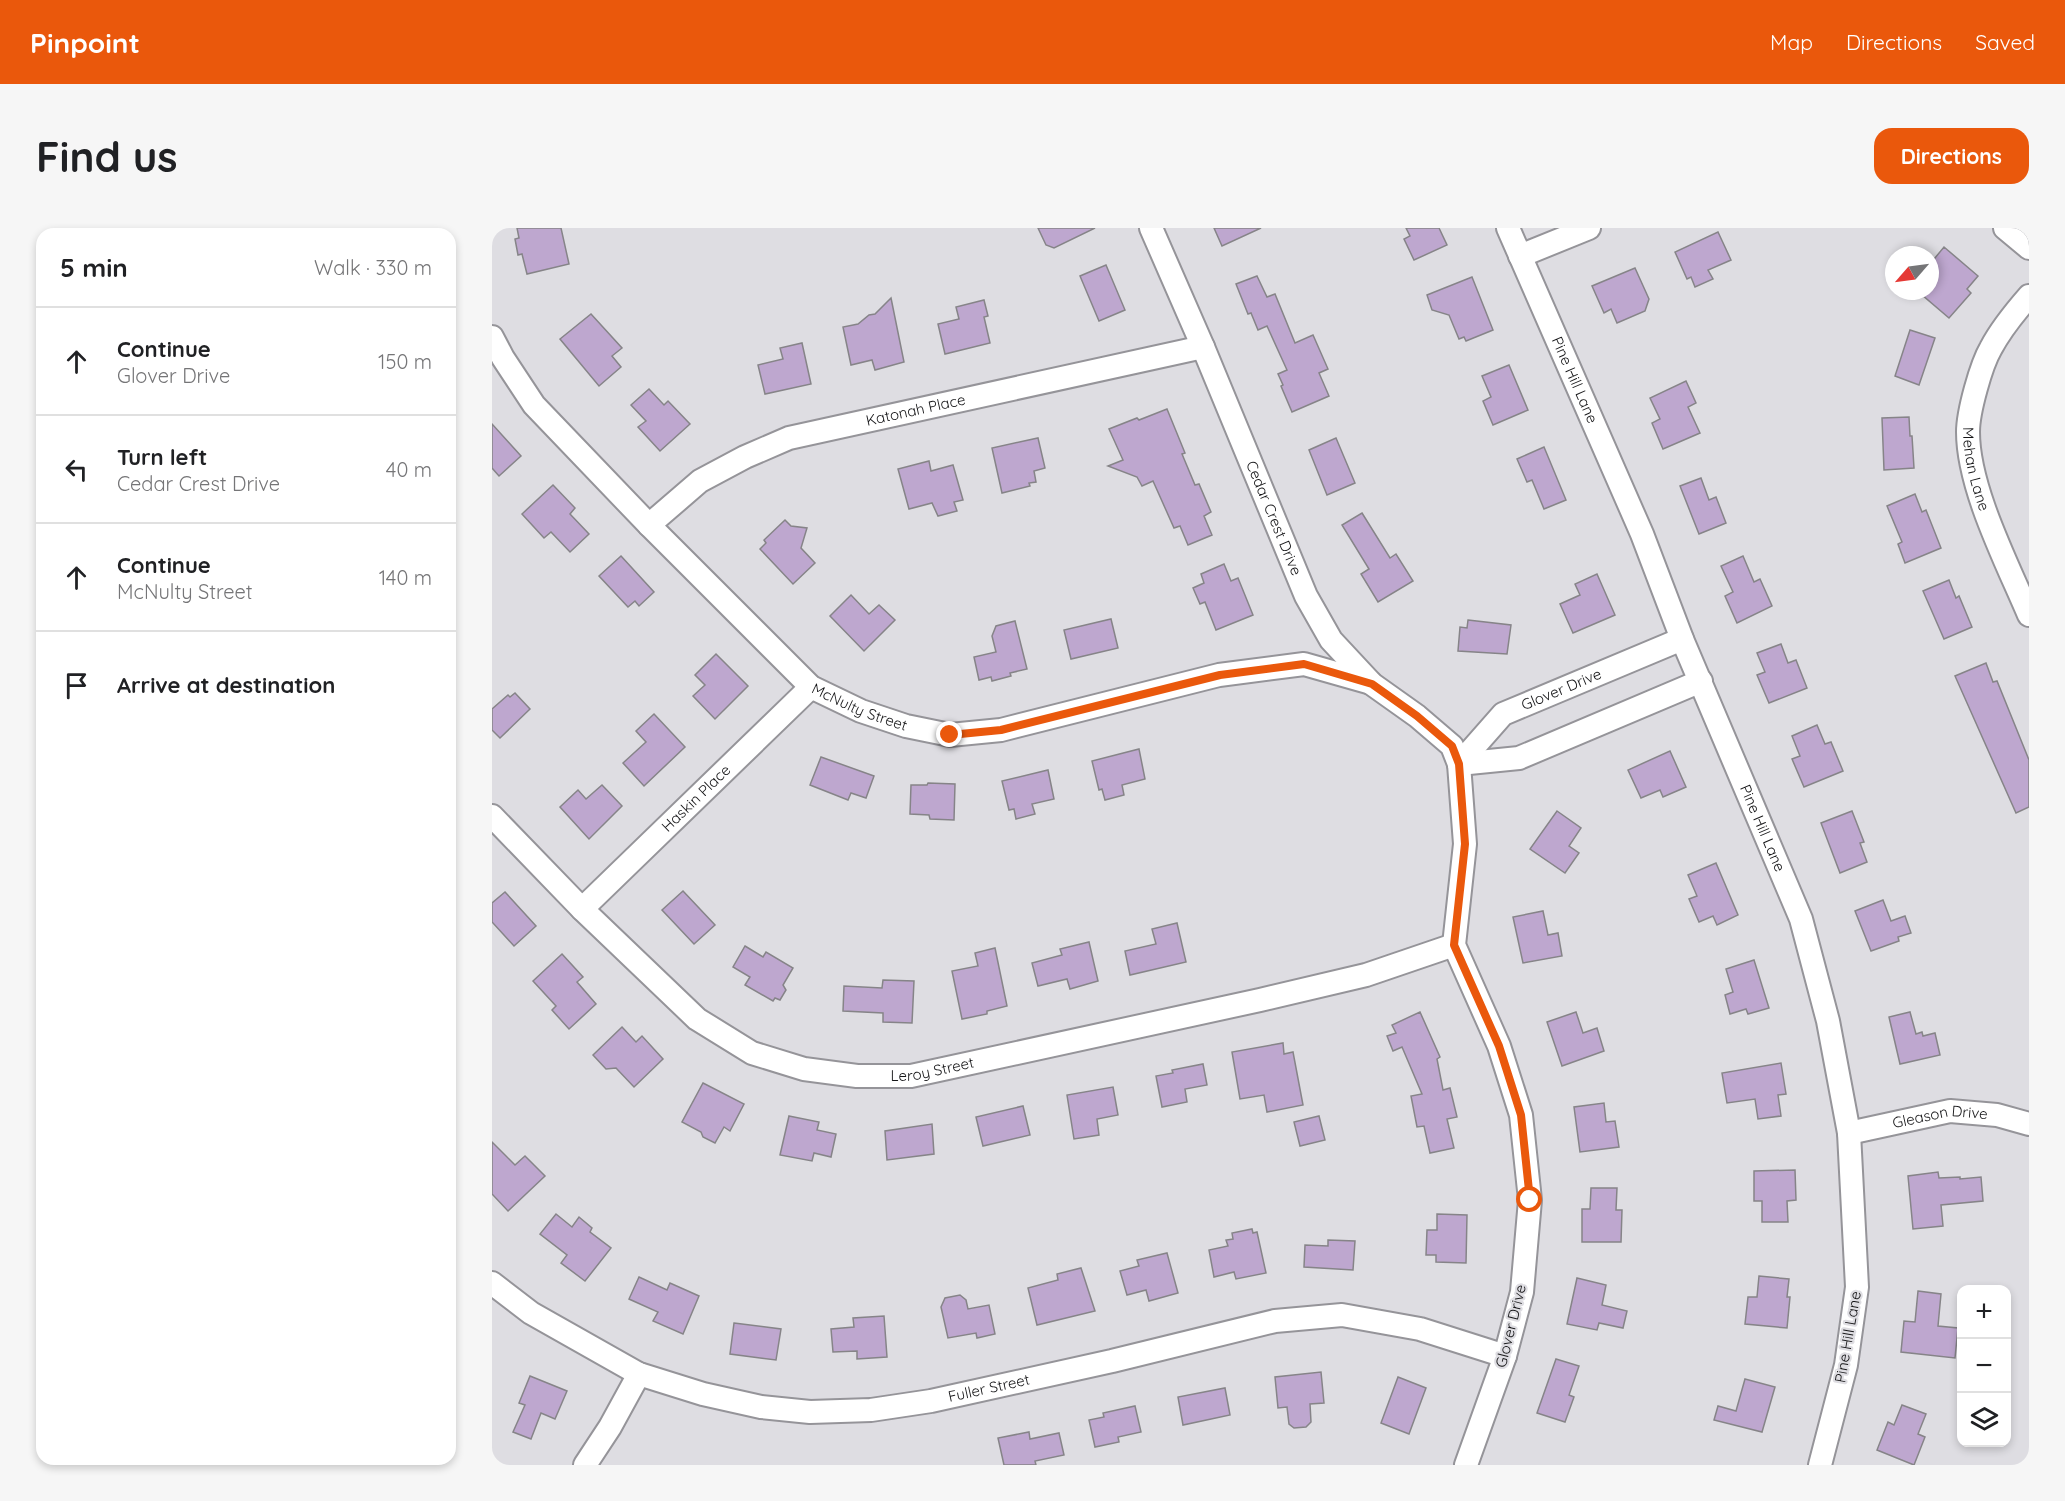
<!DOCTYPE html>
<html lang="en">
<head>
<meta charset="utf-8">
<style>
  :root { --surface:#fff; --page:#f6f6f6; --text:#202124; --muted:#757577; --line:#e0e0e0; --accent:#ea580c }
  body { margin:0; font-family:Quicksand,sans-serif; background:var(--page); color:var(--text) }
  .controls { position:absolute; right:18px; bottom:18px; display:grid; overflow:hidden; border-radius:12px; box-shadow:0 3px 9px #0003 }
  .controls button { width:54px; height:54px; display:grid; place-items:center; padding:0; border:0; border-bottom:2px solid var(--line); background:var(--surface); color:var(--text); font:30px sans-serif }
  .compass { position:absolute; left:1393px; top:18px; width:54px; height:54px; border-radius:50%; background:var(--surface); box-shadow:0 3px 9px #0003; rotate:242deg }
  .stop { position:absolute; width:18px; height:18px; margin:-14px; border:4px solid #ea580c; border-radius:50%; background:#fff }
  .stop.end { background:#ea580c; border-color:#fff; box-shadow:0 2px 6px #0008 }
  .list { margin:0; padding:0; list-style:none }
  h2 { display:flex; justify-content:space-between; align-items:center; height:78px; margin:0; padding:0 24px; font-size:26px }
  h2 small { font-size:20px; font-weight:400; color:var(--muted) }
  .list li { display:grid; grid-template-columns:39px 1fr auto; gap:18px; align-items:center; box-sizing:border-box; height:108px; padding:0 24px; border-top:2px solid var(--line) }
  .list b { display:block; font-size:22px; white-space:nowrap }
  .list p { margin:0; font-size:20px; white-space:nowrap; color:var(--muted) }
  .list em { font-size:20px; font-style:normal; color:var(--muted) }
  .icon { flex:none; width:33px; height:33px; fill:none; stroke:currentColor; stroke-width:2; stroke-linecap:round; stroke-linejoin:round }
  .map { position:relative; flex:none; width:1537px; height:1237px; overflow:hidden; border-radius:18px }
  header { display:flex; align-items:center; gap:36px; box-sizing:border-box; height:84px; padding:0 30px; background:var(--accent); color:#fff }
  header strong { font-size:28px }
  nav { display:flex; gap:33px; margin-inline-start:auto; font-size:21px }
  .intro { display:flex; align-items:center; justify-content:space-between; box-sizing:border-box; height:144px; padding:0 36px }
  h1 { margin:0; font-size:42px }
  .button { padding:15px 27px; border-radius:18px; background:var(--accent); color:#fff; font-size:21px; font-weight:700 }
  main { display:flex; gap:36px; padding:0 36px }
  aside { flex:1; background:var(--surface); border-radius:18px; box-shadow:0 3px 9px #0003 }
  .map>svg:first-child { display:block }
</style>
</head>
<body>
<header>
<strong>Pinpoint</strong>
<nav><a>Map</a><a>Directions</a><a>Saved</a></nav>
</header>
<div class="intro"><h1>Find us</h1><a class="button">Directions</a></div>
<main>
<aside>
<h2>5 min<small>Walk · 330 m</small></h2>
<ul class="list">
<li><svg class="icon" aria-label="ahead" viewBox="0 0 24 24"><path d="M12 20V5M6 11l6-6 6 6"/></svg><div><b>Continue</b><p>Glover Drive</p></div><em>150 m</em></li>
<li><svg class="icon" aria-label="left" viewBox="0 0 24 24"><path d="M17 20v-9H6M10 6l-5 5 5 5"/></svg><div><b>Turn left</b><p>Cedar Crest Drive</p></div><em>40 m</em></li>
<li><svg class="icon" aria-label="ahead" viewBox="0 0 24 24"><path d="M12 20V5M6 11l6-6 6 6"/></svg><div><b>Continue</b><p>McNulty Street</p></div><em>140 m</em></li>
<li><svg class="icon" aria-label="arrive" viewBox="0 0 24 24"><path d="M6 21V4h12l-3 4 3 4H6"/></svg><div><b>Arrive at destination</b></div></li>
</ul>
</aside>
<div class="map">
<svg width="1537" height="1237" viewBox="0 0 1537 1237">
  <rect width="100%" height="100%" fill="#dedde2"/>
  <!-- building -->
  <g fill="#bea7cf" stroke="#868488" stroke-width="1.5">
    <path d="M25,0H69L77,36L35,46L30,26L26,27L23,11L27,10Z"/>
    <path d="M546,0H603L562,20L554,17Z"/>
    <path d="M722,0H769L730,18Z"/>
    <path d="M914,0H947L955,17L922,32L912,11L918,8Z"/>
    <path d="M1226,4L1239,32L1216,42L1221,51L1203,59L1199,49L1195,51L1183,24Z"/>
    <path d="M1452,19L1486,48L1475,61L1479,65L1457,90L1429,66L1431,63H1438V36Z"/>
    <path d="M614,37L633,82L607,93L588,48Z"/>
    <path d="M1143,40L1157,71L1153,83L1125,95L1119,81L1112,85L1100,58Z"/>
    <path d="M765,48L775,69L783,66L803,115L821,107L836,141L827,145L837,168L800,184L789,158L791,157L786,146L795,142L775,98L766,102L759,85L756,86L744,56Z"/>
    <path d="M980,49L1001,102L974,113L972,109L967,111L957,87L940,82L935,67Z"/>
    <path d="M399,70L412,134L383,142L380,132L359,137L351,99L366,96L377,87L383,86Z"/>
    <path d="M492,72L496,88L492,89L498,115L453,126L446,96L467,91L464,79Z"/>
    <path d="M99,86L130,120L120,128L129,139L107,158L68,111Z"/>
    <path d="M1418,102L1443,110L1427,157L1403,148Z"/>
    <path d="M310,115L319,156L273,166L266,137L291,131L288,120Z"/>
    <path d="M1017,137L1036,182L1001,197L991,173L999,169L990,148Z"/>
    <path d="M1194,153L1204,175L1196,179L1208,205L1171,221L1160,195L1168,191L1158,170Z"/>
    <path d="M157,161L172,177L176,173L198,196L168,223L146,199L154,193L139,177Z"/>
    <path d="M675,181L693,225L690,226L703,257L707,256L719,284L712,288L720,307L696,317L688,298L682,300L661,253L650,258L645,249L616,238L631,232L617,201L645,190L647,192Z"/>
    <path d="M1417,189L1418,208H1420L1422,240L1392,242L1390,190Z"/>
    <path d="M0,196L29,228L7,248L0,240Z"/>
    <path d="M546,210L553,240L542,243L544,254L537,255L538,258L510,265L500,220Z"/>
    <path d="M844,210L863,255L835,267L817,222Z"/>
    <path d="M1052,219L1074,272L1052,281L1040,252L1035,254L1025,231Z"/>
    <path d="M437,233L439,243L461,237L471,272L462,274L465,283L446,288L440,275L417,281L406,241Z"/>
    <path d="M1209,250L1217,272L1224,269L1234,295L1207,306L1188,258Z"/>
    <path d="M61,257L83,280L78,286L97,306L78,324L59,304L52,310L30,286Z"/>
    <path d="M1423,266L1430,284L1434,282L1449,320L1413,335L1406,316L1410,314L1395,278Z"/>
    <path d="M870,285L898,330L904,326L921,353L886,374L869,346L877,341L850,297Z"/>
    <path d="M293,292L299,298L315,300L309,320L323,335L301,356L268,321L274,315L272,312Z"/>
    <path d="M129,328L162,364L147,378L143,373L136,379L107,348Z"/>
    <path d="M1251,328L1262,354L1268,351L1280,378L1245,395L1233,368L1241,364L1229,338Z"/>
    <path d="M732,336L739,353L746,350L761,387L724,402L713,374L708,376L701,360L712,355L709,346Z"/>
    <path d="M1105,346L1123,387L1081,405L1068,376L1088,367L1083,356Z"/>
    <path d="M1457,352L1464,370L1467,368L1480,399L1452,411L1431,363Z"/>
    <path d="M359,367L377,386L387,377L403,392L372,423L338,388Z"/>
    <path d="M619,391L626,420L579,431L572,402Z"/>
    <path d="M976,392L1019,397L1015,426L966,423L968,399L975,400Z"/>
    <path d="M523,393L535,441L518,445L519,448L500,453L499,449L487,452L482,429L504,424L500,408L504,398Z"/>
    <path d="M1289,416L1296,435L1304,432L1315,460L1277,475L1265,447L1273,444L1265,425Z"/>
    <path d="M224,426L256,458L223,491L201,468L213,457L203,447Z"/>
    <path d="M1494,435L1501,454L1505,453L1537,532V579L1524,585L1463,448Z"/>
    <path d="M23,465L38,481L8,510L0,502V481L16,467L18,469Z"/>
    <path d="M162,486L193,519L152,558L131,535L154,514L144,503Z"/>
    <path d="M1325,497L1333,516L1339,514L1351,543L1312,559L1300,531L1308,528L1300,508Z"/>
    <path d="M647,521L653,551L630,557L632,567L613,572L610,561L607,562L600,533Z"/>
    <path d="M1178,523L1194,559L1171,569L1168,562L1149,570L1136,542Z"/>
    <path d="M329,529L382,548L374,570L359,565L356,572L318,557Z"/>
    <path d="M556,542L562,571L540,576L543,586L524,591L522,581L517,582L510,553Z"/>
    <path d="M436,555L463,556L462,592L438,591L437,587L418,586L419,557H435Z"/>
    <path d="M110,557L130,578L97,611L68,579L86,562L94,571Z"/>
    <path d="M1065,583L1089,600L1077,618L1087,625L1073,645L1038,621Z"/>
    <path d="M1360,583L1372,614L1368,615L1375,634L1348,645L1329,595Z"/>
    <path d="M1224,635L1246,687L1225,697L1221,688L1207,694L1197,671L1205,668L1196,647Z"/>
    <path d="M191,663L223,697L202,716L170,682Z"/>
    <path d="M13,664L44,698L22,718L0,694V675Z"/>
    <path d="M1391,672L1399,693L1413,688L1419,705L1406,709L1407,713L1379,723L1363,683Z"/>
    <path d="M1051,683L1056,707L1066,705L1070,728L1031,735L1021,689Z"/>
    <path d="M685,695L694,734L638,747L633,723L664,716L660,701Z"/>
    <path d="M597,714L606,753L578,761L575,751L546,758L540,735L570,727L568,721Z"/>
    <path d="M253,718L271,729L274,724L301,740L291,757L294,762L288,772L283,770L281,773L253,757L258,749L241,739Z"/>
    <path d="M503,720L515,778L495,783V786L470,791L460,743L486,738L483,725Z"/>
    <path d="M70,726L91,749L85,754L104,776L77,801L60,782L64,778L41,753Z"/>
    <path d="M1262,732L1277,780L1256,786L1254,781L1238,786L1233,767L1241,764L1234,741Z"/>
    <path d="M391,752L422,753L420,795L391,794V785L351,783L352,758L390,760Z"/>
    <path d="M928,784L948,829L945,831L951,862L958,860L965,889L955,891L962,920L938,925L932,898L925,899L919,868L930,866L910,819L901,823L895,808L904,805L900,797Z"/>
    <path d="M1084,784L1091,805L1105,800L1112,823L1070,838L1055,794Z"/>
    <path d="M1418,784L1424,806L1430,804L1431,808L1443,805L1448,827L1408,836L1397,789Z"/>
    <path d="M130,799L144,814L150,808L171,831L142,859L124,840L114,841L101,827Z"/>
    <path d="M791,815L792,826L801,824L811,877L775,884L772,867L748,871L740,824Z"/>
    <path d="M1289,835L1294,866L1286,867L1289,888L1266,891L1263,871L1235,875L1230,845Z"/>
    <path d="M711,836L715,857L693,861L695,874L670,879L664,848L681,845L680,842Z"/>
    <path d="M211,855L252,876L238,903L232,899L223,915L211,909L209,904L190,894Z"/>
    <path d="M621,859L626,887L605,891L607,907L582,911L575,867Z"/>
    <path d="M1112,875L1114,894L1123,893L1127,919L1088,924L1082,879Z"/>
    <path d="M531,878L538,907L491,918L484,889Z"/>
    <path d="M297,888L327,894L325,902L344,906L339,929L322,925L320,933L288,927Z"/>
    <path d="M827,888L833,912L808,918L802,894Z"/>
    <path d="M440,896L442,926L395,932L393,903Z"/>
    <path d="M0,914L23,937L33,928L53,948L16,983L0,966Z"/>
    <path d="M1303,942L1304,972L1295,973L1296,994H1270V973H1262V943Z"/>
    <path d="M1446,944L1447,950L1468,949V951L1489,949L1491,973L1449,977L1451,998L1421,1001L1416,948Z"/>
    <path d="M1099,960H1125L1124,982H1130L1129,1014H1090V981H1098Z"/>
    <path d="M64,986L80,999L87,989L100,1000L98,1004L119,1020L93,1053L69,1035L75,1027L48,1006Z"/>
    <path d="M945,986L975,987L974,1035L944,1034V1027H934L935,1002H945Z"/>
    <path d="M760,1001L761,1005L765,1004L774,1045L744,1051L742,1044L722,1049L717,1022L736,1018L734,1012L741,1011L740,1005Z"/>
    <path d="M836,1012L863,1013L861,1042L812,1039L813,1017L836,1018Z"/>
    <path d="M675,1025L686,1065L657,1073L654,1062L635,1067L628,1043L647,1038L645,1032Z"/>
    <path d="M589,1040L603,1083L545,1097L536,1060L566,1052L565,1046Z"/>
    <path d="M1267,1048L1297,1051L1295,1069H1298L1295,1100L1253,1096L1256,1069H1265Z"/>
    <path d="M147,1049L175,1062L178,1055L207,1068L191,1106L161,1093L166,1084L137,1071Z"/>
    <path d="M1085,1050L1114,1057L1110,1077L1135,1083L1131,1100L1107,1095L1105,1102L1075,1096Z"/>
    <path d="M1426,1063L1449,1066L1446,1098L1466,1100L1463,1130L1409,1124L1412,1093L1423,1094Z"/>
    <path d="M468,1067L474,1072L476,1081L497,1077L503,1106L485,1110L484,1105L456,1110L449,1079L453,1070Z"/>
    <path d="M392,1088L395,1129L365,1131V1123L341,1124L339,1101L362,1099L361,1090Z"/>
    <path d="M242,1095L289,1101L284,1132L238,1126Z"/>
    <path d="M1064,1131L1087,1138L1077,1167L1082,1169L1073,1194L1045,1185Z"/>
    <path d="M829,1144L832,1175L818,1176L819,1194L814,1199L802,1200L797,1196L795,1179L786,1180L783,1149Z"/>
    <path d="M38,1148L75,1163L63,1191L49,1185L39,1211L21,1204L33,1177L27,1175Z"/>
    <path d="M906,1149L934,1160L917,1206L889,1195Z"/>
    <path d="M1253,1151L1283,1159L1270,1204L1222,1192L1226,1178L1244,1183Z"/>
    <path d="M733,1160L738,1187L691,1197L686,1169Z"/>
    <path d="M1410,1177L1434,1186L1426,1206L1433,1209L1422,1237L1385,1222L1396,1194L1402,1197Z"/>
    <path d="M643,1178L649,1204L626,1209L627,1214L603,1219L597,1192L612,1189L611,1185Z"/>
    <path d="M537,1204L538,1211L567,1205L572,1227L543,1233L544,1237H512L506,1210Z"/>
  </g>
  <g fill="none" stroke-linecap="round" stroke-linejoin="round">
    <defs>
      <g id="minor">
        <path id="s1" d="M659,0L711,119L814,368L839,412L880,456L925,488L960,518L967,536L973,616L962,717L1007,818L1029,887L1038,972L1030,1064L1013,1128L974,1237"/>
        <path id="s2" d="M1016,0L1150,306L1190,411L1309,691L1336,793L1357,905L1365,1059L1354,1137L1328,1237"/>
        <path d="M1513,0L1537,20"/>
        <path d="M1028,28L1097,0"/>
        <path id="s3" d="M1537,68C1523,84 1509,101 1499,120C1489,137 1476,184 1476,204C1476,260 1515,335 1537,387"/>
        <path id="s4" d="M0,109L11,130L42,177L157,297L319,459L369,483L414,498L458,507L509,502L727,447L812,436L879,455"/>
        <path id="s5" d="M157,297L208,253L253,229L297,210L711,119"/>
        <path id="s6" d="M967,536L1011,486L1190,411"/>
        <path d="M967,536L1027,530L1209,453"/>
        <path id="s7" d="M0,588L90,681L205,791L260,825L312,841L365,848H419L768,772L874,747L962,717"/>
        <path id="s8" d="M90,681L319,459"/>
        <path id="s9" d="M1357,905L1458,883L1505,887L1537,896"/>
        <path id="s10" d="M0,1055L39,1085L147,1146L211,1166L269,1179L318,1184L379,1182L439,1173L620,1133L783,1093L850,1087L928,1101L1013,1128"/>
        <path d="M93,1237L118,1199L147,1146"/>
      </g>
    </defs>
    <!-- minor casing -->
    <use href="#minor" stroke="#959499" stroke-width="26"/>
    <!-- minor -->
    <use href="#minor" stroke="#fff" stroke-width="22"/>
  </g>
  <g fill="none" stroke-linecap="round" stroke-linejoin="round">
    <!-- route -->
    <path stroke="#ea580c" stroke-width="8" d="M458,507L509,502L728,447L812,436L880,456L925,488L960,518L967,536L973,616L962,717L1007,818L1029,887L1038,972"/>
  </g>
  <g text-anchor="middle" stroke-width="4.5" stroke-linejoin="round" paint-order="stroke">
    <!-- street labels -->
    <g font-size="15" fill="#151517" stroke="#dedde2">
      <text dy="5" stroke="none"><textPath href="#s2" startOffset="166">Pine Hill Lane</textPath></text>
      <text dy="5" stroke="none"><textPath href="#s5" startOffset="296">Katonah Place</textPath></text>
      <text dy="5" stroke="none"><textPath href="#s3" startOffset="190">Mehan Lane</textPath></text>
      <text dy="5" stroke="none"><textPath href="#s1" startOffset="315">Cedar Crest Drive</textPath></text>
      <text dy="5" stroke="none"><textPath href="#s6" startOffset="130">Glover Drive</textPath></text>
      <text dy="5" stroke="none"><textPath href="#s4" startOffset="528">McNulty Street</textPath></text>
      <text dy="5" stroke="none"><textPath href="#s8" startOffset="159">Haskin Place</textPath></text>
      <text dy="5" stroke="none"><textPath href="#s2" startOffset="652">Pine Hill Lane</textPath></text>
      <text dy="5" stroke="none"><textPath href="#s7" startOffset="537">Leroy Street</textPath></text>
      <text dy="5" stroke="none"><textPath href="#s9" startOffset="93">Gleason Drive</textPath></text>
      <text transform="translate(1019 1098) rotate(-76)" y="5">Glover Drive</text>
      <text transform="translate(1356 1109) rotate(-80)" y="5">Pine Hill Lane</text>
      <text dy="5" stroke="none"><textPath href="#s10" startOffset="530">Fuller Street</textPath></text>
    </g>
  </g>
</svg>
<div class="controls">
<button>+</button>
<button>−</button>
<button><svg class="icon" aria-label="layers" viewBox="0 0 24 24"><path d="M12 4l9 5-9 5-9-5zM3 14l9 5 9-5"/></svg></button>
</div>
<svg class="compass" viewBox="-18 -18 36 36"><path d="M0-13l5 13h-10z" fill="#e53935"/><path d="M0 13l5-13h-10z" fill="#757577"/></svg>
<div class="stop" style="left:1038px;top:972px"></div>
<div class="stop end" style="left:458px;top:507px"></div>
</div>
</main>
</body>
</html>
